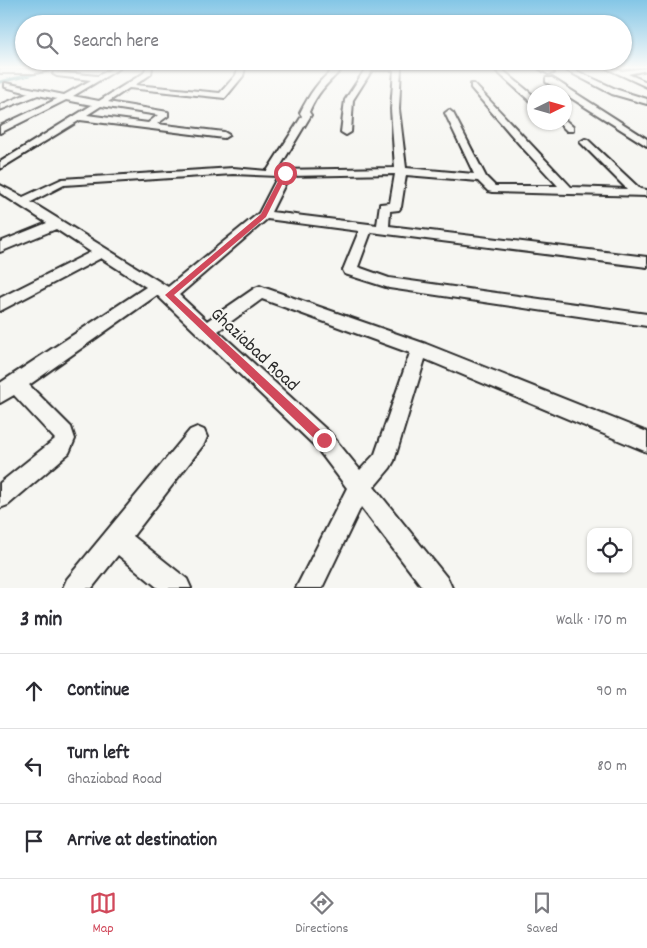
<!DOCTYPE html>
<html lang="en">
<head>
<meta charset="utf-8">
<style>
  :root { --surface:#fff; --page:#f2f2f3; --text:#2b2b33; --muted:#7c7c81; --line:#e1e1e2; --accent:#d1495b }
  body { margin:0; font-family:Dekko,sans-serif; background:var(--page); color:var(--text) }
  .controls { position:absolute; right:15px; bottom:15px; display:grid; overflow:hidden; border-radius:10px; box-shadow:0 1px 4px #0004 }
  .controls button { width:45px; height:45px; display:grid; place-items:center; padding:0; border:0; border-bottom:1px solid var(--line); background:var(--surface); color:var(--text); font:25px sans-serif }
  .compass { position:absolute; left:527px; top:85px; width:45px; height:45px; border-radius:50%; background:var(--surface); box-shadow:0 1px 4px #0004; rotate:85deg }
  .stop { position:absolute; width:15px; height:15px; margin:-11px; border:4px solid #d1495b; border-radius:50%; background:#fff }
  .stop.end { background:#d1495b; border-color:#fff; box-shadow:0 1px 5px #0008 }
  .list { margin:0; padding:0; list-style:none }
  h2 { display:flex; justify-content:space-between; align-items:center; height:65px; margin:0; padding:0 20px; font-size:21px }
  h2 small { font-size:16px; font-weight:400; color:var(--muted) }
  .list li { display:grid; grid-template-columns:32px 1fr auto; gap:15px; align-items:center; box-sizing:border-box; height:75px; padding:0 20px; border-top:1px solid var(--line) }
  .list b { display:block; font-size:19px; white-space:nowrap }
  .list p { margin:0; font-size:16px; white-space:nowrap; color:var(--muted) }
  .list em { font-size:16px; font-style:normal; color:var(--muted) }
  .icon { flex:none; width:28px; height:28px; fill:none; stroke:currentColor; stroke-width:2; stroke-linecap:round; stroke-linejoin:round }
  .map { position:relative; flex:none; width:647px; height:588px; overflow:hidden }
  .search { position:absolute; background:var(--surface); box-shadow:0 1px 4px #0004; left:15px; right:15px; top:15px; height:55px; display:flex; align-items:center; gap:12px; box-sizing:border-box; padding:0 18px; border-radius:28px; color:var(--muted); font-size:19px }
  .sheet { height:290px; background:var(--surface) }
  nav { display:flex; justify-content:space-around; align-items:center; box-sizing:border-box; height:70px; border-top:1px solid var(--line); background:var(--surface); font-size:14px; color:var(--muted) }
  nav a { display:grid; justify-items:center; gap:2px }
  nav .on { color:var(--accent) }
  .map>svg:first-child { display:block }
</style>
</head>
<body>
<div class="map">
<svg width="647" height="588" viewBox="0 0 647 588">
  <rect width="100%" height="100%" fill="#f6f6f2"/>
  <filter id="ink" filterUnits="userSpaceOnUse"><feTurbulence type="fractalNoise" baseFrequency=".02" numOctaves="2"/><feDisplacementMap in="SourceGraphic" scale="10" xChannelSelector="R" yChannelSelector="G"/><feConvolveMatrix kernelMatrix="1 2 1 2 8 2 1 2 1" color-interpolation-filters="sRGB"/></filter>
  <g filter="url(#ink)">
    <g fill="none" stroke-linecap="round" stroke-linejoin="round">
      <!-- stream -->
      <path stroke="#66989a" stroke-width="3" d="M0,82L59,68"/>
      <defs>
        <g id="street">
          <path d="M55,68L54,69L35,73H0V69Z"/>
          <path d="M113,68H120L73,96L99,101L144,73L146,68H152L151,74L135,85L220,93L236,75L239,68H245L243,76L225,98L129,88L108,102L168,112V116L157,124L224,132L229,135L224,138L80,120L0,169V162L92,105L66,100L0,133V126L57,99L38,95L0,110V105L29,93L5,87V83L64,95L91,80L57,76L53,74L54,72L98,76ZM101,106L158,115L148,123L87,115Z"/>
          <path d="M336,68H343C328,83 318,91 309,112L311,115L278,170L395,168L391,109L394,70H372L353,100L351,132L346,135L341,132L345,100L366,68H401L399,109L406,168L474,174L445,113L449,110L453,113L486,177L495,186H558L520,145L471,88V84H474L571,187L627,189L580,142L585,139L588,140L640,189L647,190V196L492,192L488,191L478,181L406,175L401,207L399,210L390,211L389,226L647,257V267L371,232L358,267L389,278L647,314V326L389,288L345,274L343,270L359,231L267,219L179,295L207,321L255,288L260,286L265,288L426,344L647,432V452L425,359L394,461L390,468L374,487L448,579L452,588H423L361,507L322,588H296L347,488L316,447L157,295L29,385L71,427L75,439L69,453L8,505L0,508V483L55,439L14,395L0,403V383L146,287L101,258L0,311V298L91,252L56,229L0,252V242L47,223L0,193V185L23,197L62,179L233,168L267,171L302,116L300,113C309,95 319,79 336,68ZM233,174L278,176L259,213L168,287L31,202L64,185ZM395,174L390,203L380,204L377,225L271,212L289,176ZM262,299L410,353L375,454L360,470L330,433L218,331Z"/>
          <path d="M493,68H500L534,96V102H531Z"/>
          <path d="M538,68H545L554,73L548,74Z"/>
          <path d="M562,68H570L618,90L647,99V104L612,94Z"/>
          <path d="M606,68H614L621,71L647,68V70L628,74L647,82V87Z"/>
          <path d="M546,78H552L647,139V146L546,82Z"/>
          <path d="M565,120L573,127V131H567L558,122H564Z"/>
          <path d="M197,427L204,430L207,437L204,444L133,536L187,579L191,588H158L118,555L92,588H63L67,579L190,430Z"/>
        </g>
      </defs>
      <!-- street casing -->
      <use href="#street" stroke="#2b2b2b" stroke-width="4"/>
      <!-- street -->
      <use href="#street" fill="#f6f6f2" fill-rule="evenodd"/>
    </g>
  </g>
  <!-- sky -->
  <linearGradient id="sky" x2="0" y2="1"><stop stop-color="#84c6e6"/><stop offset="0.45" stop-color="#fbfbf9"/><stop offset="1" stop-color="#fbfbf9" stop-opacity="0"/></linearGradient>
  <rect width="647" height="150" fill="url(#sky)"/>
  <!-- route -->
  <path fill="#d1495b" d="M283,172L288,173L266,217L174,295L327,436L329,440L327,444L324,446L320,444L165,295L261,214Z"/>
  <g text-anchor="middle" stroke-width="4" stroke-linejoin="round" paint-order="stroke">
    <!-- street labels -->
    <g font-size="19" fill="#2b2b2b" stroke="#f6f6f2">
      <text transform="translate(256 348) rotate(43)" y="7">Ghaziabad Road</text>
    </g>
  </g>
</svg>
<div class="controls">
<button><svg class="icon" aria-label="locate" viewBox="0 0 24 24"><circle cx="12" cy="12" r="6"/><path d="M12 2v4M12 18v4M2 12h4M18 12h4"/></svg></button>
</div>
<svg class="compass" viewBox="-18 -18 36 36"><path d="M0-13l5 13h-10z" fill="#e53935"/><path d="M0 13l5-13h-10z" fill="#7c7c81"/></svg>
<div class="stop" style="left:285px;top:173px"></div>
<div class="stop end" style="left:324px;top:440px"></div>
<div class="search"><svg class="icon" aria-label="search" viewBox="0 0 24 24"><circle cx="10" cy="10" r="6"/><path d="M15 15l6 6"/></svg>Search here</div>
</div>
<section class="sheet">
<h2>3 min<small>Walk · 170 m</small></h2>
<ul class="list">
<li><svg class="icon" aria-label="ahead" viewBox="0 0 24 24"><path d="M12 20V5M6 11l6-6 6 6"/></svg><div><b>Continue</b></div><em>90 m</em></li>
<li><svg class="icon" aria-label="left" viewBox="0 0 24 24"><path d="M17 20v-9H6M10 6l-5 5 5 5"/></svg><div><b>Turn left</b><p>Ghaziabad Road</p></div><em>80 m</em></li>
<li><svg class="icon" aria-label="arrive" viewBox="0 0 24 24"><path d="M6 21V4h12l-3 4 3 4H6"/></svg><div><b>Arrive at destination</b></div></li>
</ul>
</section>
<nav>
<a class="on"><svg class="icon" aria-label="map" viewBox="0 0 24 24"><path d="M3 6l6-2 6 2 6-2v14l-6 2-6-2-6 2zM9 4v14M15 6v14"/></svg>Map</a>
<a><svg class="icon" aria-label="directions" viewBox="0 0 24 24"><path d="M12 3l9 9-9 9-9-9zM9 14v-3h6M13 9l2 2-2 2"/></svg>Directions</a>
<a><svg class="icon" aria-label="saved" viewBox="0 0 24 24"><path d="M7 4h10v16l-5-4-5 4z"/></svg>Saved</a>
</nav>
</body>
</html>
